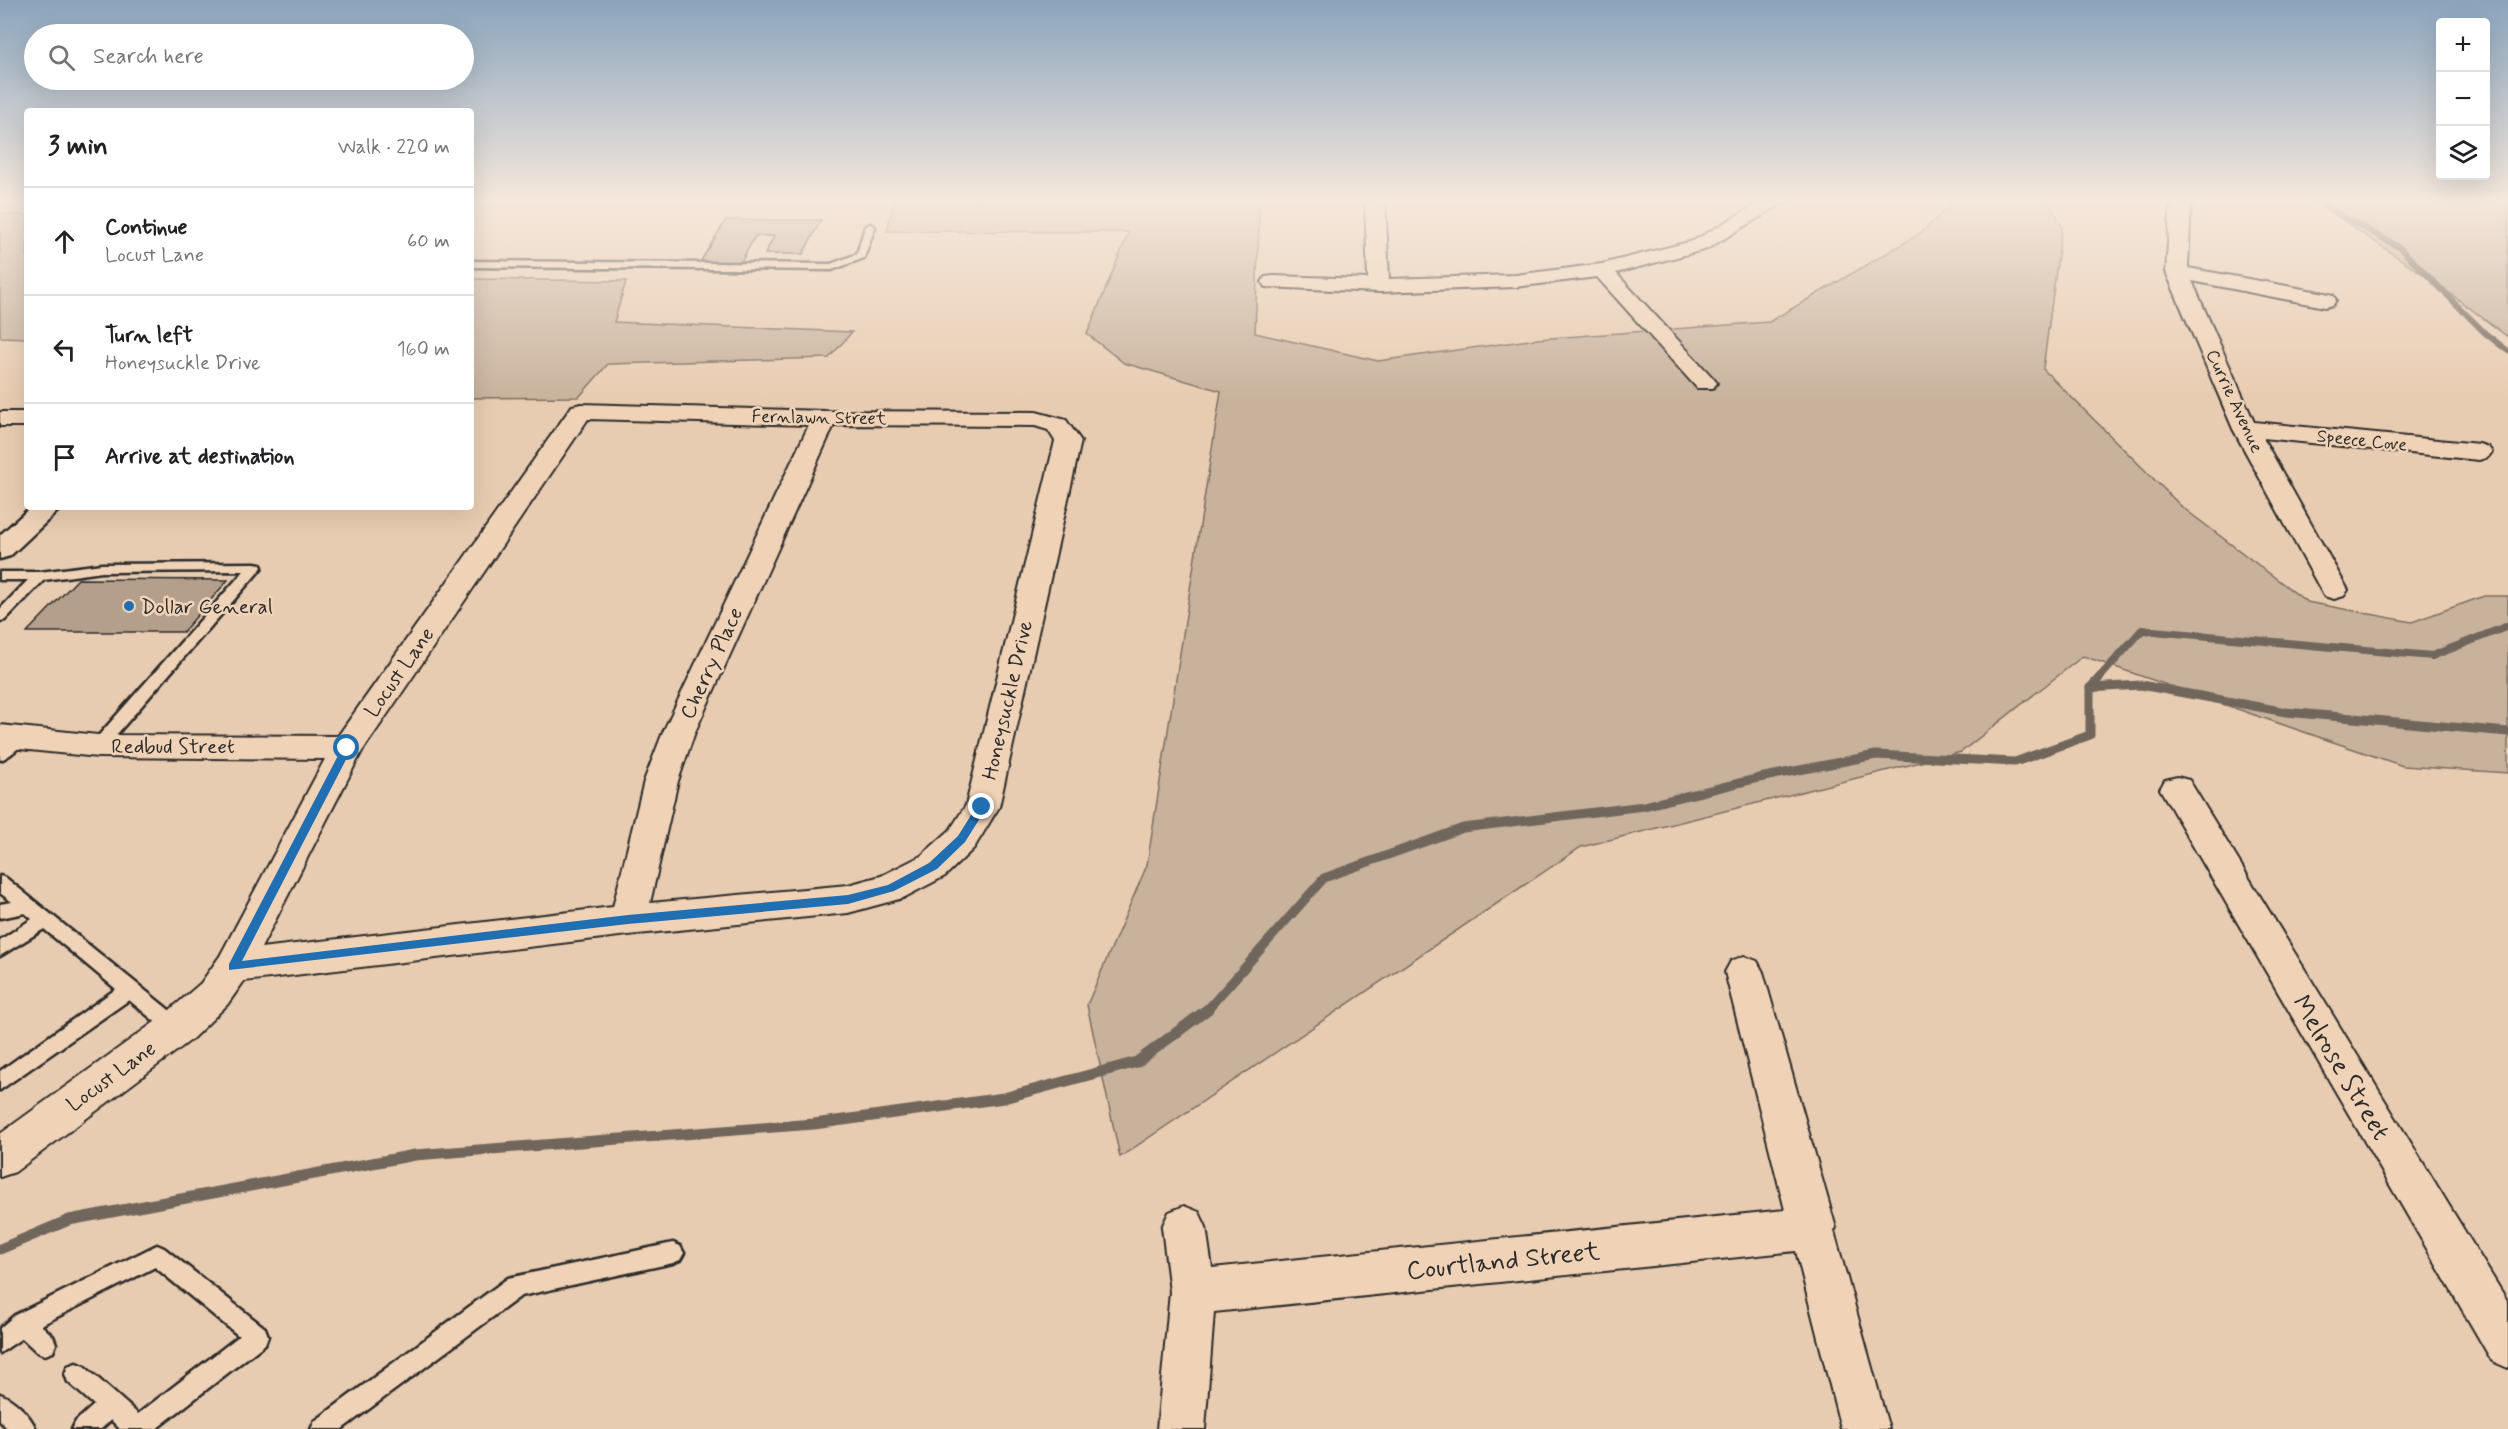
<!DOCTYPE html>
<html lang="en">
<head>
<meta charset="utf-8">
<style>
  :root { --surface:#fff; --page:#f6f6f6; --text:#202124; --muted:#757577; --line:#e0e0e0 }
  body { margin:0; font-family:Mynerve,sans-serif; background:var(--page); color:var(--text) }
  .controls { position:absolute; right:18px; top:18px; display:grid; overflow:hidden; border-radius:6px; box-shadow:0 6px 24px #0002 }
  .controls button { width:54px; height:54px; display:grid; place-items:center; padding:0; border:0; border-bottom:2px solid var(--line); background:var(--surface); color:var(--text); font:30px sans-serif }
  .stop { position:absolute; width:18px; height:18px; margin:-14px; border:4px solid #1f6fb2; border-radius:50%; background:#fff }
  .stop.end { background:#1f6fb2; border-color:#fff; box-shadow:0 2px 6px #0008 }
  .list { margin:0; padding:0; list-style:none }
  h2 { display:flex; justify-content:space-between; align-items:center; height:78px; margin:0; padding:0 24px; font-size:26px }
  h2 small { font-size:20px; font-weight:400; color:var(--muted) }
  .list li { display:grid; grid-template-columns:39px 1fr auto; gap:18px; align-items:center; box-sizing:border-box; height:108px; padding:0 24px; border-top:2px solid var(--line) }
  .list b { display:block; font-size:22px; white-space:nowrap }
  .list p { margin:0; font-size:20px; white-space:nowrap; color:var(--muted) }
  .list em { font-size:20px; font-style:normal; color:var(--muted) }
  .icon { flex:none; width:33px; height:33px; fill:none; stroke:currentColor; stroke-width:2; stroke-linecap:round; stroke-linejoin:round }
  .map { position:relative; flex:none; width:2508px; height:1429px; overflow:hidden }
  .search { position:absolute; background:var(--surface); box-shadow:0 6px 24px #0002; left:24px; top:24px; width:450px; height:66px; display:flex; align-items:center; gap:15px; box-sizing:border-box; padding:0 21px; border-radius:33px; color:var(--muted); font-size:22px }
  .panel { position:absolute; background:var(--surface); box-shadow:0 6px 24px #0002; left:24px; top:108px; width:450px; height:402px; border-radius:6px }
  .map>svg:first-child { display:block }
</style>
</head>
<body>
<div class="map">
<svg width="2508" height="1429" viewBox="0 0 2508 1429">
  <rect width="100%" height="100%" fill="#e8ccb1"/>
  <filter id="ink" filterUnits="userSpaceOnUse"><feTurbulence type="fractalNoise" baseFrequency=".0167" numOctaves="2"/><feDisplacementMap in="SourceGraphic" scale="12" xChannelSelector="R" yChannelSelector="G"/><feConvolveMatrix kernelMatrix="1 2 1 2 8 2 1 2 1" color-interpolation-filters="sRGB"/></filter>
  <g filter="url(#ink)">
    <!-- green -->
    <g fill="#c8b29c" stroke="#7a6e64" stroke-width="1.5">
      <path d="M894,200H1260L1255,333L1378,361L1537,339L1769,322L1921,233L1956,200H2048L2062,226L2043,369L2182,507L2307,602L2412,622L2484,596H2508V773L2403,766L2083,656L1961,752L1581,847L1120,1157L1087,1005L1147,865L1221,391L1124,363L1087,334L1129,232L887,231Z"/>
      <path d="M2313,200H2508V337L2439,285Z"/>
      <path d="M0,214L27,215V338L0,337Z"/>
      <path d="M471,279L626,281L614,322L852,332L829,358L608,364L579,397L471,398Z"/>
    </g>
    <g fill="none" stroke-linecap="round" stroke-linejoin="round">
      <!-- stream-far3 -->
      <path stroke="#6f665c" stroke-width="6" d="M2313,200L2399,247L2485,333L2508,351"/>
      <!-- stream-far2 -->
      <path stroke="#6f665c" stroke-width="8" d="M2100,677L2142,630L2432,656L2508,626"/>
      <!-- stream-far1 -->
      <g stroke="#6f665c" stroke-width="9">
        <path d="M2090,688L2101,676"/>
        <path d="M1206,1011L1324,878L1463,828L1644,806L1759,778L1876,755L2015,762L2090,735V688L2141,685L2286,712L2508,732"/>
      </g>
      <!-- stream -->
      <path stroke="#6f665c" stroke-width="11" d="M0,1249L69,1220L415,1155L814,1124L1004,1098L1137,1062L1208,1009"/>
    </g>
    <!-- building -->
    <g fill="#b39f8c" stroke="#2b2b2b" stroke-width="1.5">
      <path d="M726,220H821L803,254H765L774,236H755L740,264H699Z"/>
      <path d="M78,579L228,580L183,632H27Z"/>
    </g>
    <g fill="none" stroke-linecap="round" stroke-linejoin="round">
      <defs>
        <g id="lane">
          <path d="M870,224L875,227L864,258L832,270L471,267V261L831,264L857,254L865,227Z"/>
          <path d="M255,563L260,564L262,567L260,570L103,750H93L90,746L93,742L244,571L102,572L44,580L5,620L0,621V609L28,580H0V572H40L102,564Z"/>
          <path d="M19,733L24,734L27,738C21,746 10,757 0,760V746Z"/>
          <path d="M0,876L6,878L184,1022L186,1028L184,1034L177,1036L170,1034L129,1000L0,1090V1071L116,989L44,929L0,956V940L32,919L25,913L0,918V904L12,902L0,893Z"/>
          <path d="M673,1243L680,1246L684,1253L680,1260L673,1263L521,1296L342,1429H311L315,1421L508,1278Z"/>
          <path d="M157,1245L164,1248L265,1328L268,1336L265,1344L156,1429H120L111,1420L101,1429H72L76,1421L94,1405L68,1382L65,1374L68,1366L76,1363L84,1366L138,1414L239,1336L155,1267L41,1325L53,1336L56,1344L53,1352L45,1355L37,1352L22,1338L0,1353V1328L15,1315Z"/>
          <path d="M0,1394C14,1399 30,1415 36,1429H8L0,1421Z"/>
        </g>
        <g id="street">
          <path d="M1365,200H1385L1389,279L1515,275L1602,264L1693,241L1764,200H1788L1707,249L1616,273L1713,378L1717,383L1713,388H1697L1597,277L1515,287L1379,292L1265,287L1262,282L1265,277L1273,276L1368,279Z"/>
          <path d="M2171,200H2191L2188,268L2325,293L2333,295L2336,300L2333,305L2325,307L2192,281L2254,422L2479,444L2488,447L2492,452L2488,457L2479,460L2263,438L2348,590L2344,596L2334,599L2324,596L2233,429L2166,272Z"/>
          <path d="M581,404L825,411L1036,412L1066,420L1081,441L999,807L974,848L945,876L903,898L848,913L628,935L244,981L227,1005L191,1040L15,1172L0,1177V1134L163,1016L201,983L220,956L325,759L98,757L0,747V725L98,735L338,736L572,406ZM588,419L809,425L663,732L644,781L613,907L261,948L361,753ZM834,425L1035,426L1048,430L1055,441L966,805L950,830L921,856L881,876L848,885L650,903L678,781L695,732Z"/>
          <rect x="0" y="412" width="27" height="14"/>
          <path d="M2177,777L2189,780L2508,1302V1368L2492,1361L2160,789L2165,780Z"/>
          <path d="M1744,956L1757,961L1763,972L1836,1228L1834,1231L1889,1429H1841L1796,1251L1214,1312L1205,1429H1157L1170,1292L1162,1227L1169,1212L1184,1206L1199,1212L1206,1227L1212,1268L1785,1210L1725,972L1731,961Z"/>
        </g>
        <path id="secondary" d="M31,507H62L10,556L0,559V535Z"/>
      </defs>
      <!-- lane casing -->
      <use href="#lane" stroke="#2b2b2b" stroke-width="5"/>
      <!-- street casing -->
      <use href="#street" stroke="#2b2b2b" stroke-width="4"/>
      <!-- secondary casing -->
      <use href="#secondary" stroke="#2b2b2b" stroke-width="5"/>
      <!-- lane -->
      <use href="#lane" fill="#f0d3b7" fill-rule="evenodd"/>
      <!-- street -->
      <use href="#street" fill="#f0d3b7" fill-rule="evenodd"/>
      <!-- secondary -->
      <use href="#secondary" fill="#f0d3b7" fill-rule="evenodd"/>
    </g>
  </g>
  <!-- sky -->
  <linearGradient id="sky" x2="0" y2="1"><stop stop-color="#8aa4bd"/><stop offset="0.5" stop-color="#f5e8dc"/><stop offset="1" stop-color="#f5e8dc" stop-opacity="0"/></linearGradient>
  <rect width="2508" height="400" fill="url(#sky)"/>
  <!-- route -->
  <path fill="#1f6fb2" d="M347,744L352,748L242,961L628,915L848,895L888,885L929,863L958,836L978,804H985L987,807L965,842L937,869L894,891L848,904L628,924L229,970V964L342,748Z"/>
  <!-- markers -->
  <circle fill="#1f6fb2" stroke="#f0d3b7" stroke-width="2" cx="129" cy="606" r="6"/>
  <g text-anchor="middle" stroke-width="5" stroke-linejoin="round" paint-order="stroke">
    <!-- far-street labels -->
    <g font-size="18" fill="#2b2b2b" stroke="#f0d3b7">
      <text transform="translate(2235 401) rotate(65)" y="6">Currie Avenue</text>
      <text transform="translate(819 417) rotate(1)" y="6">Fernlawn Street</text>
      <text transform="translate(2362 440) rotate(6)" y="6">Speece Cove</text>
    </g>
    <!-- poi labels -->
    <g font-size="21" fill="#2b2b2b" stroke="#f0d3b7" text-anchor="start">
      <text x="141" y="613">Dollar General</text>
    </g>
    <!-- street labels -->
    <g font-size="21" fill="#2b2b2b" stroke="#f0d3b7">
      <text transform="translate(711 663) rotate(-65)" y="7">Cherry Place</text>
      <text transform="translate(399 672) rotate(-55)" y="7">Locust Lane</text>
      <text transform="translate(1007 700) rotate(-77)" y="7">Honeysuckle Drive</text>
      <text x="173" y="753">Redbud Street</text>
      <text transform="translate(111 1076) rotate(-36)" y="7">Locust Lane</text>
    </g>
    <!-- near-street labels -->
    <g font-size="26" fill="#2b2b2b" stroke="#f0d3b7">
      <text transform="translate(2342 1067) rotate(59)" y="9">Melrose Street</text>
      <text transform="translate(1503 1260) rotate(-6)" y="9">Courtland Street</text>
    </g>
  </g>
</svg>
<div class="controls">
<button>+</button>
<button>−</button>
<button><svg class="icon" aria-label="layers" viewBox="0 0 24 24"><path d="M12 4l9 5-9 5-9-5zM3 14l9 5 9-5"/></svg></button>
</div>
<div class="stop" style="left:347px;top:748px"></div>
<div class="stop end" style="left:982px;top:807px"></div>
<div class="search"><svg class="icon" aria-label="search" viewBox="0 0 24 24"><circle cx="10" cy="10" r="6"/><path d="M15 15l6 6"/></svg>Search here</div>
<section class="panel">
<h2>3 min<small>Walk · 220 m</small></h2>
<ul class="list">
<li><svg class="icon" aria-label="ahead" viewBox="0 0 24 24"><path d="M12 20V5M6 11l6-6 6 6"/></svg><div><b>Continue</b><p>Locust Lane</p></div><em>60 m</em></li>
<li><svg class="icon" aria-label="left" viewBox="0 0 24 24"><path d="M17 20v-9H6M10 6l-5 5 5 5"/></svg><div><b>Turn left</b><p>Honeysuckle Drive</p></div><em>160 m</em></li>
<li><svg class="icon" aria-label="arrive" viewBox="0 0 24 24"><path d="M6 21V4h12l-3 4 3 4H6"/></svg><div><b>Arrive at destination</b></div></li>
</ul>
</section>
</div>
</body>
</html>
